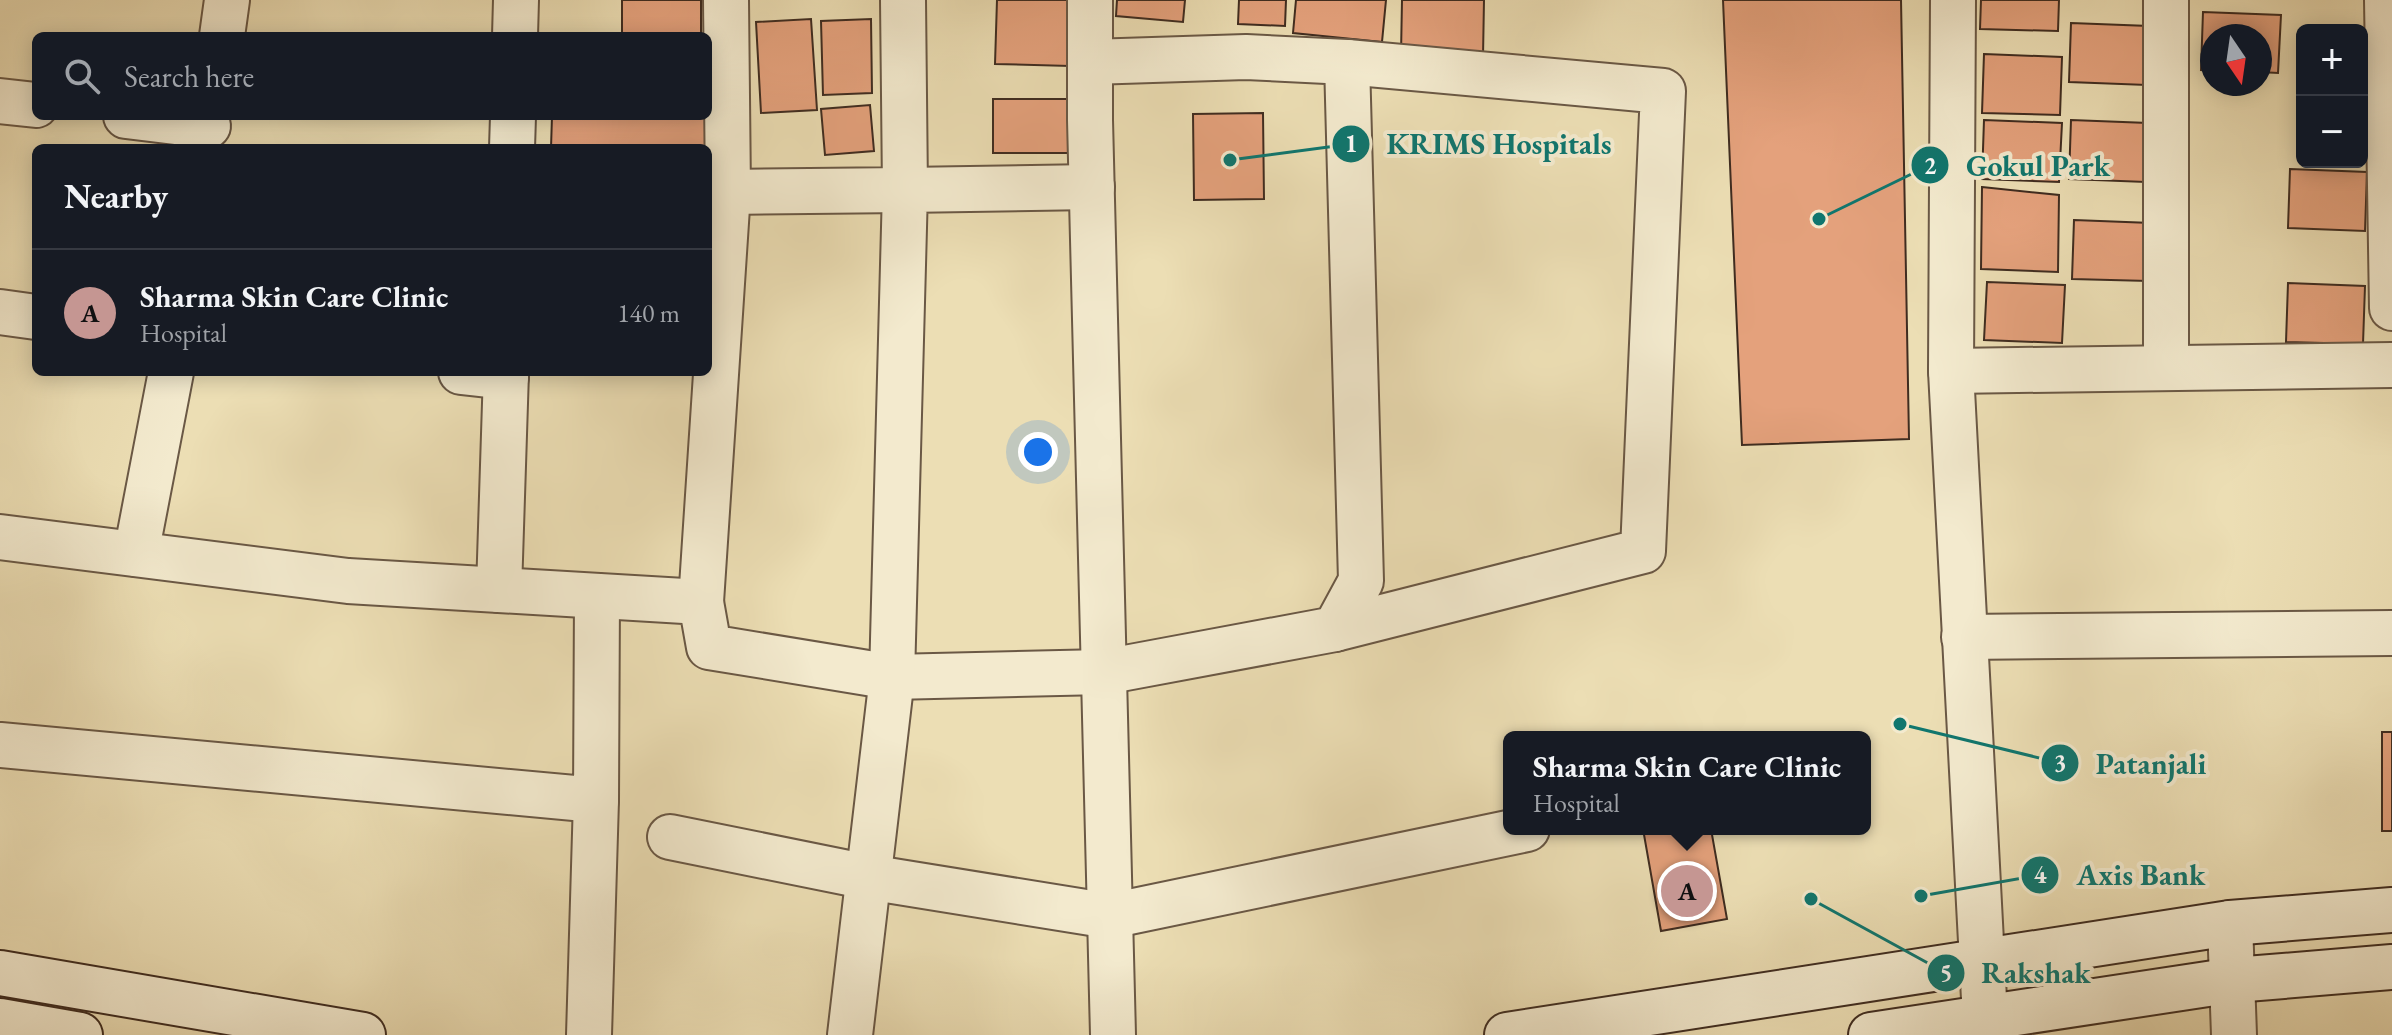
<!DOCTYPE html>
<html lang="en">
<head>
<meta charset="utf-8">
<style>
  :root { --surface:#171b24; --page:#242831; --text:#f1f3f6; --muted:#9ea1a6; --line:#363941; --accent:#c59692 }
  body { margin:0; font-family:"EB Garamond",serif; background:var(--page); color:var(--text) }
  .controls { position:absolute; right:24px; top:24px; display:grid; overflow:hidden; border-radius:12px; box-shadow:0 4px 20px #0003 }
  .controls button { width:72px; height:72px; display:grid; place-items:center; padding:0; border:0; border-bottom:2px solid var(--line); background:var(--surface); color:var(--text); font:40px sans-serif }
  .compass { position:absolute; left:2200px; top:24px; width:72px; height:72px; border-radius:50%; background:var(--surface); box-shadow:0 4px 20px #0003; rotate:167deg }
  .you { position:absolute; left:1038px; top:452px; width:28px; height:28px; margin:-20px; border:6px solid #fff; border-radius:50%; background:#1a73e8; box-shadow:0 0 0 12px #1a73e833 }
  .badge { display:grid; place-items:center; width:52px; height:52px; border-radius:50%; background:var(--accent); color:#111; font-size:26px; font-weight:700 }
  .pin { position:absolute; translate:-50% -50%; border:4px solid #fff; box-shadow:0 2px 8px #0006 }
  .popup { position:absolute; left:1503px; top:731px; width:368px; height:104px; box-sizing:border-box; display:grid; place-content:center; border-radius:12px; background:var(--surface); filter:drop-shadow(0 2px 6px #0005); font-size:26px; white-space:nowrap; color:var(--muted) }
  .popup b { font-size:30px; color:var(--text) }
  .popup::after { content:''; position:absolute; left:50%; top:100%; margin-left:-16px; border:16px solid transparent; border-top-color:var(--surface) }
  .list { margin:0; padding:0; list-style:none }
  h2 { display:flex; justify-content:space-between; align-items:center; height:104px; margin:0; padding:0 32px; font-size:34px }
  h2 small { font-size:26px; font-weight:400; color:var(--muted) }
  .list li { display:grid; grid-template-columns:52px 1fr auto; gap:24px; align-items:center; box-sizing:border-box; height:128px; padding:0 32px; border-top:2px solid var(--line) }
  .list b { display:block; font-size:30px; white-space:nowrap }
  .list p { margin:0; font-size:26px; white-space:nowrap; color:var(--muted) }
  .list em { font-size:26px; font-style:normal; color:var(--muted) }
  .icon { flex:none; width:44px; height:44px; fill:none; stroke:currentColor; stroke-width:2; stroke-linecap:round; stroke-linejoin:round }
  .map { position:relative; flex:none; width:2392px; height:1035px; overflow:hidden }
  .search { position:absolute; background:var(--surface); box-shadow:0 4px 20px #0003; left:32px; top:32px; width:680px; height:88px; display:flex; align-items:center; gap:20px; box-sizing:border-box; padding:0 28px; border-radius:12px; color:var(--muted); font-size:30px }
  .panel { position:absolute; background:var(--surface); box-shadow:0 4px 20px #0003; left:32px; top:144px; width:680px; height:232px; border-radius:12px }
  .map>svg:first-child { display:block }
</style>
</head>
<body>
<div class="map">
<svg width="2392" height="1035" viewBox="0 0 2392 1035">
  <rect width="100%" height="100%" fill="#ecdeb4"/>
  <filter id="stains"><feTurbulence type="fractalNoise" baseFrequency=".0025" numOctaves="4"/><feColorMatrix values="0 0 0 0 .2 0 0 0 0 .09 0 0 0 0 .02 0 0 0 .5 -.17"/></filter>
  <radialGradient id="worn" r=".72"><stop offset=".6" stop-color="#630" stop-opacity="0"/><stop offset="1" stop-color="#630" stop-opacity=".3"/></radialGradient>
  <!-- building -->
  <g fill="#e4a17c" stroke="#3f2c20" stroke-width="2">
    <rect x="622" y="0" width="79" height="36"/>
    <path d="M997,0H1072L1070,66L995,64Z"/>
    <path d="M1117,0H1185L1183,22L1116,16Z"/>
    <path d="M1239,0H1286L1285,26L1238,24Z"/>
    <path d="M1296,0H1386L1382,42L1293,33Z"/>
    <path d="M1402,0H1484L1483,57L1401,54Z"/>
    <path d="M1723,0H1901L1909,439L1742,445Z"/>
    <path d="M1981,0H2059L2058,31L1980,29Z"/>
    <path d="M2203,12L2281,15L2278,73L2260,72V36H2212V71L2201,70Z"/>
    <path d="M811,19L817,110L761,113L756,22Z"/>
    <path d="M871,19L872,93L823,95L821,21Z"/>
    <path d="M2071,23L2149,26L2147,85L2069,82Z"/>
    <path d="M1984,54L2062,57L2060,115L1982,113Z"/>
    <rect x="993" y="99" width="83" height="54"/>
    <path d="M870,105L874,151L825,155L821,109Z"/>
    <path d="M1263,113L1264,199L1194,200L1193,114Z"/>
    <path d="M552,116H707L706,148H551Z"/>
    <path d="M1984,120L2062,123L2059,182L1982,179Z"/>
    <path d="M2071,120L2148,123L2146,182L2069,179Z"/>
    <path d="M2290,169L2367,172L2365,231L2288,228Z"/>
    <path d="M1982,187L2059,195L2058,272L1981,269Z"/>
    <path d="M2074,220L2151,223L2149,281L2072,279Z"/>
    <path d="M1987,282L2065,285L2062,343L1984,340Z"/>
    <path d="M2288,283L2365,286L2363,344L2286,342Z"/>
    <rect x="2382" y="732" width="10" height="99"/>
    <path d="M1643,829H1711L1727,919L1661,931Z"/>
  </g>
  <g fill="none" stroke-linecap="round" stroke-linejoin="round">
    <defs>
      <g id="street">
        <path d="M1090,0V120L1113,1035"/>
        <path d="M1953,0L1951,371L1985,1018"/>
        <path d="M2387,0L2392,308"/>
        <path d="M222,36L227,0"/>
        <path d="M515,36L516,0"/>
        <path d="M0,101L36,105"/>
        <path d="M126,116L208,126"/>
        <path d="M512,148L513,116"/>
        <path d="M728,192L905,190L903,0"/>
        <path d="M0,312L36,317"/>
        <path d="M2166,368V0"/>
        <path d="M1951,371L2392,365"/>
        <path d="M461,372L506,377"/>
        <path d="M0,537L348,581L701,602L709,647L892,677L1104,672L1335,629L1361,581L1347,62L1246,57L1090,62"/>
        <path d="M136,554L171,372"/>
        <path d="M499,590L506,372"/>
        <path d="M701,602L728,192L726,0"/>
        <path d="M1335,629L1643,551L1663,91L1347,62"/>
        <path d="M1964,637L2392,633"/>
        <path d="M0,745L596,800L597,596"/>
        <path d="M670,837L868,877L1110,916L1527,829"/>
        <path d="M2230,923L2234,1035"/>
        <path d="M589,1035L596,800"/>
        <path d="M850,1035L892,677L905,190L1092,187"/>
      </g>
      <g id="secondary">
        <path d="M0,973L363,1035"/>
        <path d="M0,1021L80,1035"/>
        <path d="M1507,1035L2230,923L2392,910"/>
        <path d="M1871,1035L2234,980L2392,967"/>
      </g>
    </defs>
    <!-- street casing -->
    <use href="#street" stroke="#6a5845" stroke-width="48"/>
    <!-- secondary casing -->
    <use href="#secondary" stroke="#3f2c20" stroke-width="48"/>
    <!-- street -->
    <use href="#street" stroke="#f3eace" stroke-width="44"/>
    <!-- secondary -->
    <use href="#secondary" stroke="#f3eace" stroke-width="44"/>
  </g>
  <!-- callouts -->
  <path fill="none" stroke="#0f766e" stroke-width="3" d="M1230 160L1351 144M1819 219L1930 165M1900 724L2060 763M1921 896L2040 875M1811 899L1946 973"/>
  <g fill="#0f766e" stroke="#f3eace" stroke-width="3">
    <circle cx="1230" cy="160" r="8"/>
    <circle cx="1819" cy="219" r="8"/>
    <circle cx="1900" cy="724" r="8"/>
    <circle cx="1921" cy="896" r="8"/>
    <circle cx="1811" cy="899" r="8"/>
    <circle cx="1351" cy="144" r="20"/>
    <circle cx="1930" cy="165" r="20"/>
    <circle cx="2060" cy="763" r="20"/>
    <circle cx="2040" cy="875" r="20"/>
    <circle cx="1946" cy="973" r="20"/>
  </g>
  <g font-size="24" text-anchor="middle" font-weight="bold" fill="#fff">
    <text x="1351" y="152">1</text>
    <text x="1930" y="174">2</text>
    <text x="2060" y="771">3</text>
    <text x="2040" y="883">4</text>
    <text x="1946" y="981">5</text>
  </g>
  <g font-size="30" text-anchor="middle" font-weight="bold" fill="#0f766e" stroke="#f3eace" stroke-width="8" stroke-linejoin="round" paint-order="stroke">
    <text x="1499" y="154">KRIMS Hospitals</text>
    <text x="2038" y="176">Gokul Park</text>
    <text x="2151" y="774">Patanjali</text>
    <text x="2141" y="885">Axis Bank</text>
    <text x="2036" y="983">Rakshak</text>
  </g>
  <rect width="100%" height="100%" filter="url(#stains)"/>
  <rect width="100%" height="100%" fill="url(#worn)"/>
</svg>
<div class="controls">
<button>+</button>
<button>−</button>
</div>
<svg class="compass" viewBox="-18 -18 36 36"><path d="M0-13l5 13h-10z" fill="#e53935"/><path d="M0 13l5-13h-10z" fill="#9ea1a6"/></svg>
<div class="you"></div>
<div class="pin badge" style="left:1687px;top:891px">A</div>
<div class="popup"><b>Sharma Skin Care Clinic</b>Hospital</div>
<div class="search"><svg class="icon" aria-label="search" viewBox="0 0 24 24"><circle cx="10" cy="10" r="6"/><path d="M15 15l6 6"/></svg>Search here</div>
<section class="panel">
<h2>Nearby<small></small></h2>
<ul class="list">
<li><span class="badge">A</span><div><b>Sharma Skin Care Clinic</b><p>Hospital</p></div><em>140 m</em></li>
</ul>
</section>
</div>
</body>
</html>
